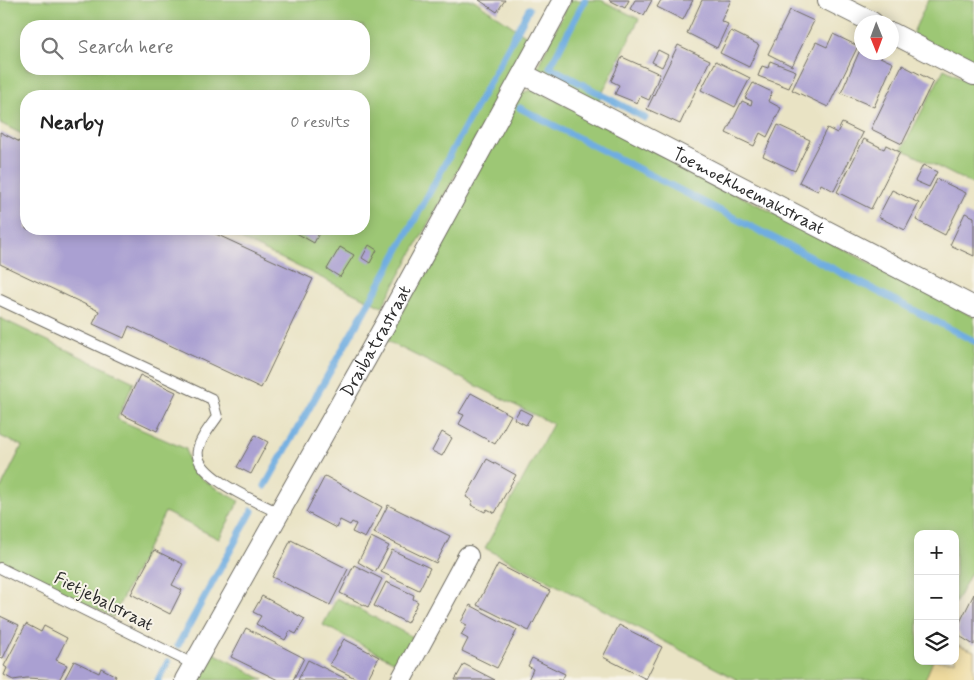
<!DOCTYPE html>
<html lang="en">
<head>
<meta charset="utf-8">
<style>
  :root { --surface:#fff; --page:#f6f6f6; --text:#222; --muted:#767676; --line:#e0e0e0 }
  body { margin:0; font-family:Mynerve,sans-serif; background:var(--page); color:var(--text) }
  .controls { position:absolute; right:15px; bottom:15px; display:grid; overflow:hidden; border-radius:10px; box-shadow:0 2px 12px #0003 }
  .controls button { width:45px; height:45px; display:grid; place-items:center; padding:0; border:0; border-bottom:1px solid var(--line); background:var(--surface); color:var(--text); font:25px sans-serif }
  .compass { position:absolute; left:854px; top:15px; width:45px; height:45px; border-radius:50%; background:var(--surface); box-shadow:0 2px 12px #0003; rotate:179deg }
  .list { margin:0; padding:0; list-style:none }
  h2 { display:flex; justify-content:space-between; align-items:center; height:65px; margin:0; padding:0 20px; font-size:21px }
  h2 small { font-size:16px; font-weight:400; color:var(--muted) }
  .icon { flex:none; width:28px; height:28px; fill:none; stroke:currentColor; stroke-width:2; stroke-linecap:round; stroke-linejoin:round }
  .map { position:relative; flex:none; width:974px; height:680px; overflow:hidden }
  .search { position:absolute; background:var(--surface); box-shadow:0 2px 12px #0003; left:20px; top:20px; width:350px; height:55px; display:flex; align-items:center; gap:12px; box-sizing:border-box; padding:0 18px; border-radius:20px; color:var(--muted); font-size:19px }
  .panel { position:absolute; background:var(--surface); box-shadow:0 2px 12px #0003; left:20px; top:90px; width:350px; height:145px; border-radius:20px }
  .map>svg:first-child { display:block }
</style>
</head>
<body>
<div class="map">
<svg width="974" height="680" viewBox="0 0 974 680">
  <rect width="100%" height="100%" fill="#f7f3e8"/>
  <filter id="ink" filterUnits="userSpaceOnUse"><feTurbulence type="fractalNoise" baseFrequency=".02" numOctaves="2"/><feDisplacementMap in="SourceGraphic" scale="10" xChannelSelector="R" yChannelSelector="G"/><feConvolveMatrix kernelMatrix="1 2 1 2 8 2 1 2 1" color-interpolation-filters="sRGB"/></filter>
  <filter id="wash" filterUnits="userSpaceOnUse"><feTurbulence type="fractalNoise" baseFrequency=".0096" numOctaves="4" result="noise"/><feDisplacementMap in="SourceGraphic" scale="20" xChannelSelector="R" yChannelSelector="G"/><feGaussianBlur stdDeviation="1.12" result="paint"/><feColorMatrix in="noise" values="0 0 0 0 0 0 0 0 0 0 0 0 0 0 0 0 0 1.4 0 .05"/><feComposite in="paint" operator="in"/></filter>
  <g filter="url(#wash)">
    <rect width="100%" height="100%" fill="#e9e3c4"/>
    <!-- green -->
    <g fill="#9dc774" stroke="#647950" fill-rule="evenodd">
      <path d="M0,0H474L531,39L382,307L220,229H364V96H26V136L0,123ZM26,26H364V69H26Z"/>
      <path d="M570,0H601L639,19L598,102L540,72L537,68Z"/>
      <path d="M928,0H974V64L912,35Z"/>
      <path d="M944,69L974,84V185L902,149Z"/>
      <path d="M530,90L540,92L974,317V567L955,604V534H918V661H933L925,680H738L485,548L553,424L385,340L520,94Z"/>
      <path d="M0,318L134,382L117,419L186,449C188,478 216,487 239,501L219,539L165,512L113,617L0,562V490L22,446L0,436Z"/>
      <path d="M337,598L417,639L403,666L323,625Z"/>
      <path d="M210,651L264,680H195Z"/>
    </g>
    <!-- sand -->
    <path fill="#eeda9e" stroke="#8c8264" d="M955,644L974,651V680H925L933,661H955Z"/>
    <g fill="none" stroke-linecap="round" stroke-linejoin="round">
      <!-- stream -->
      <g stroke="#6fade1" stroke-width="7">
        <path d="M585,0L550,67L645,118"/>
        <path d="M520,108L974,341"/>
        <path d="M265,486L383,278L529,9"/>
        <path d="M178,645L252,511"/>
        <path d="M158,680L168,662"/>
      </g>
    </g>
    <g id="blocks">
      <!-- building -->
      <g fill="#aaa0d2">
        <path d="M479,0H505L497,12Z"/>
        <path d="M609,0H629L625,8Z"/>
        <path d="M635,0H652L644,15L630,9Z"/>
        <path d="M661,0H693L683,20L657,7Z"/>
        <path d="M702,0H731L721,21L728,24L717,48L687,33Z"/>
        <path d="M790,10L814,21L792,66L768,54Z"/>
        <path d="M731,31L759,45L749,67L720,53Z"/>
        <path d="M833,34L858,46L828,107L792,90L816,42L827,47Z"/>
        <path d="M678,45L710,60L680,124L647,109Z"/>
        <path d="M658,50L668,55L662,67L652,62Z"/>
        <path d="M860,50L862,52H882L880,57L893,63L874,107L841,93Z"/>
        <path d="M622,57L660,74L649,100L640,96L637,103L615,94L619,85L611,81Z"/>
        <path d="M716,61L750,78L735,107L701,90Z"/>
        <path d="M770,61L796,71L789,88L758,76L762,66L768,68Z"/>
        <path d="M902,65L933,81L902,144L871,129Z"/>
        <path d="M753,83L772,92L768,101L781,108L767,137L760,133L754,146L726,133L742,101L751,105L752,101L745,98Z"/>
        <path d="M842,123L863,133L834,191L821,184L818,191L799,182L827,128L837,133Z"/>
        <path d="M778,125L810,140L795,171L763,156Z"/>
        <path d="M0,132L26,145V229H205L313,279L261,388L129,326L124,338L93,324L99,311L0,264Z"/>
        <path d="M864,139L884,149L886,145L900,152L871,209L837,192Z"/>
        <path d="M923,165L937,172L929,187L915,181Z"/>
        <path d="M937,179L966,193L945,235L916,220Z"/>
        <path d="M892,190L919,203L905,230L878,217Z"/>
        <path d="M965,213L974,217V256L950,245Z"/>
        <path d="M292,229H321L314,243L291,230Z"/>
        <path d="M369,245L377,250L370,263L362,258Z"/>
        <path d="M340,247L354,255L340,277L327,269Z"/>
        <path d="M140,375L176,392L157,431L121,414Z"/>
        <path d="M471,393L511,415L495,444L459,424L464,415L459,413Z"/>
        <path d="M520,409L532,415L526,425L514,419Z"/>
        <path d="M442,432L452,438L442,456L432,451Z"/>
        <path d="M255,435L268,442L251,474L237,467Z"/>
        <path d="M487,459L516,475L495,513L487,509L485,512L471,505L473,501L466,497Z"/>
        <path d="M325,476L382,507L365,538L352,532L356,524L352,522L350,525L340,520L336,528L306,512Z"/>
        <path d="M388,505L450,536L436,563L374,533Z"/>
        <path d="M371,537L389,546L375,572L358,562Z"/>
        <path d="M291,540L348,569L330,605L272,577Z"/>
        <path d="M154,550L183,564L172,585L182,590L170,614L131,594Z"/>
        <path d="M392,550L430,568L419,590L381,572Z"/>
        <path d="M498,564L550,591L529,631L477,605Z"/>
        <path d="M354,565L382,579L368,607L340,593Z"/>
        <path d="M386,582L414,595L413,599L418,602L407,623L374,606Z"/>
        <path d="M974,594V645L961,637L958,631L959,624Z"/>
        <path d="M262,596L305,619L296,634L290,631L285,640L256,624L261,616L253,612Z"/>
        <path d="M470,605L517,630L497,668L462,651L468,639L461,635L467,625L461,622Z"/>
        <path d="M0,616L19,625L3,658L0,657Z"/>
        <path d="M26,624L41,632L44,626L67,638L56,660L67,665L59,680L27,678L13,680L4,675L7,668L4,666Z"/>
        <path d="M619,625L662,647L646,679L603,657Z"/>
        <path d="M246,628L304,658L293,680H278L231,657Z"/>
        <path d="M344,639L379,657L367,680H359L329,665Z"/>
        <path d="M532,658L565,674L562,680H528L533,669L528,666Z"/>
        <path d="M308,660L348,680H298Z"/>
        <path d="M74,661L99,673L101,668L116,676L114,680H64Z"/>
        <path d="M464,664L495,680H455Z"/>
      </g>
    </g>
  </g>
  <g filter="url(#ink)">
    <use href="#blocks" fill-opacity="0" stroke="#6e6b61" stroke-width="1"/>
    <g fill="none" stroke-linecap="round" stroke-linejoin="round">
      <defs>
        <g id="service">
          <path d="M0,300L212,399L217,417C210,427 200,439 198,450C192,476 260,503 279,513"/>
          <path d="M0,568L193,664"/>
        </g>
        <g id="minor">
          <path d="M828,0L872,22"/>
          <path d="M892,33L974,75"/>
          <path id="s1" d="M523,74L974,307"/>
          <path id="s2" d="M185,680L385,325L563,0"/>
          <path d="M401,680L468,556"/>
        </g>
      </defs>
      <!-- service casing -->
      <use href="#service" stroke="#6e6b61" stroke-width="12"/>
      <!-- minor casing -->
      <use href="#minor" stroke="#6e6b61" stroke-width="22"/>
      <!-- service -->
      <use href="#service" stroke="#fff" stroke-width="10"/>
      <!-- minor -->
      <use href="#minor" stroke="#fff" stroke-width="20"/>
    </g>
  </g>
  <g text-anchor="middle" stroke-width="4" stroke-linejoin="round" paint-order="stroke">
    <!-- street labels -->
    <g font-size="18" fill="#2b2b2b" stroke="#f7f3e8">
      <text dy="6" stroke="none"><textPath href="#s1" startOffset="254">Toemoekhoemakstraat</textPath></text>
      <text dy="6" stroke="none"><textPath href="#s2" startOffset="389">Draibatrastraat</textPath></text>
      <text transform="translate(104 601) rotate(27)" y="6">Fietjebalstraat</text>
    </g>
  </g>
</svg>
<div class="controls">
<button>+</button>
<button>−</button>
<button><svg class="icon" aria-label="layers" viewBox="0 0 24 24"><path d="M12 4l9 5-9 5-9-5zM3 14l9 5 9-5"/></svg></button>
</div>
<svg class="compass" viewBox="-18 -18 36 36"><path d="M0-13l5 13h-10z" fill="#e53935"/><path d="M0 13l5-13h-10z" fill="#767676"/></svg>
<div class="search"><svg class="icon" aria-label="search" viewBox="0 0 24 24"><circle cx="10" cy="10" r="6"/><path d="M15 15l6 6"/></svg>Search here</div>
<section class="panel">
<h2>Nearby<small>0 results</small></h2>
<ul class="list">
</ul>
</section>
</div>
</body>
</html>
